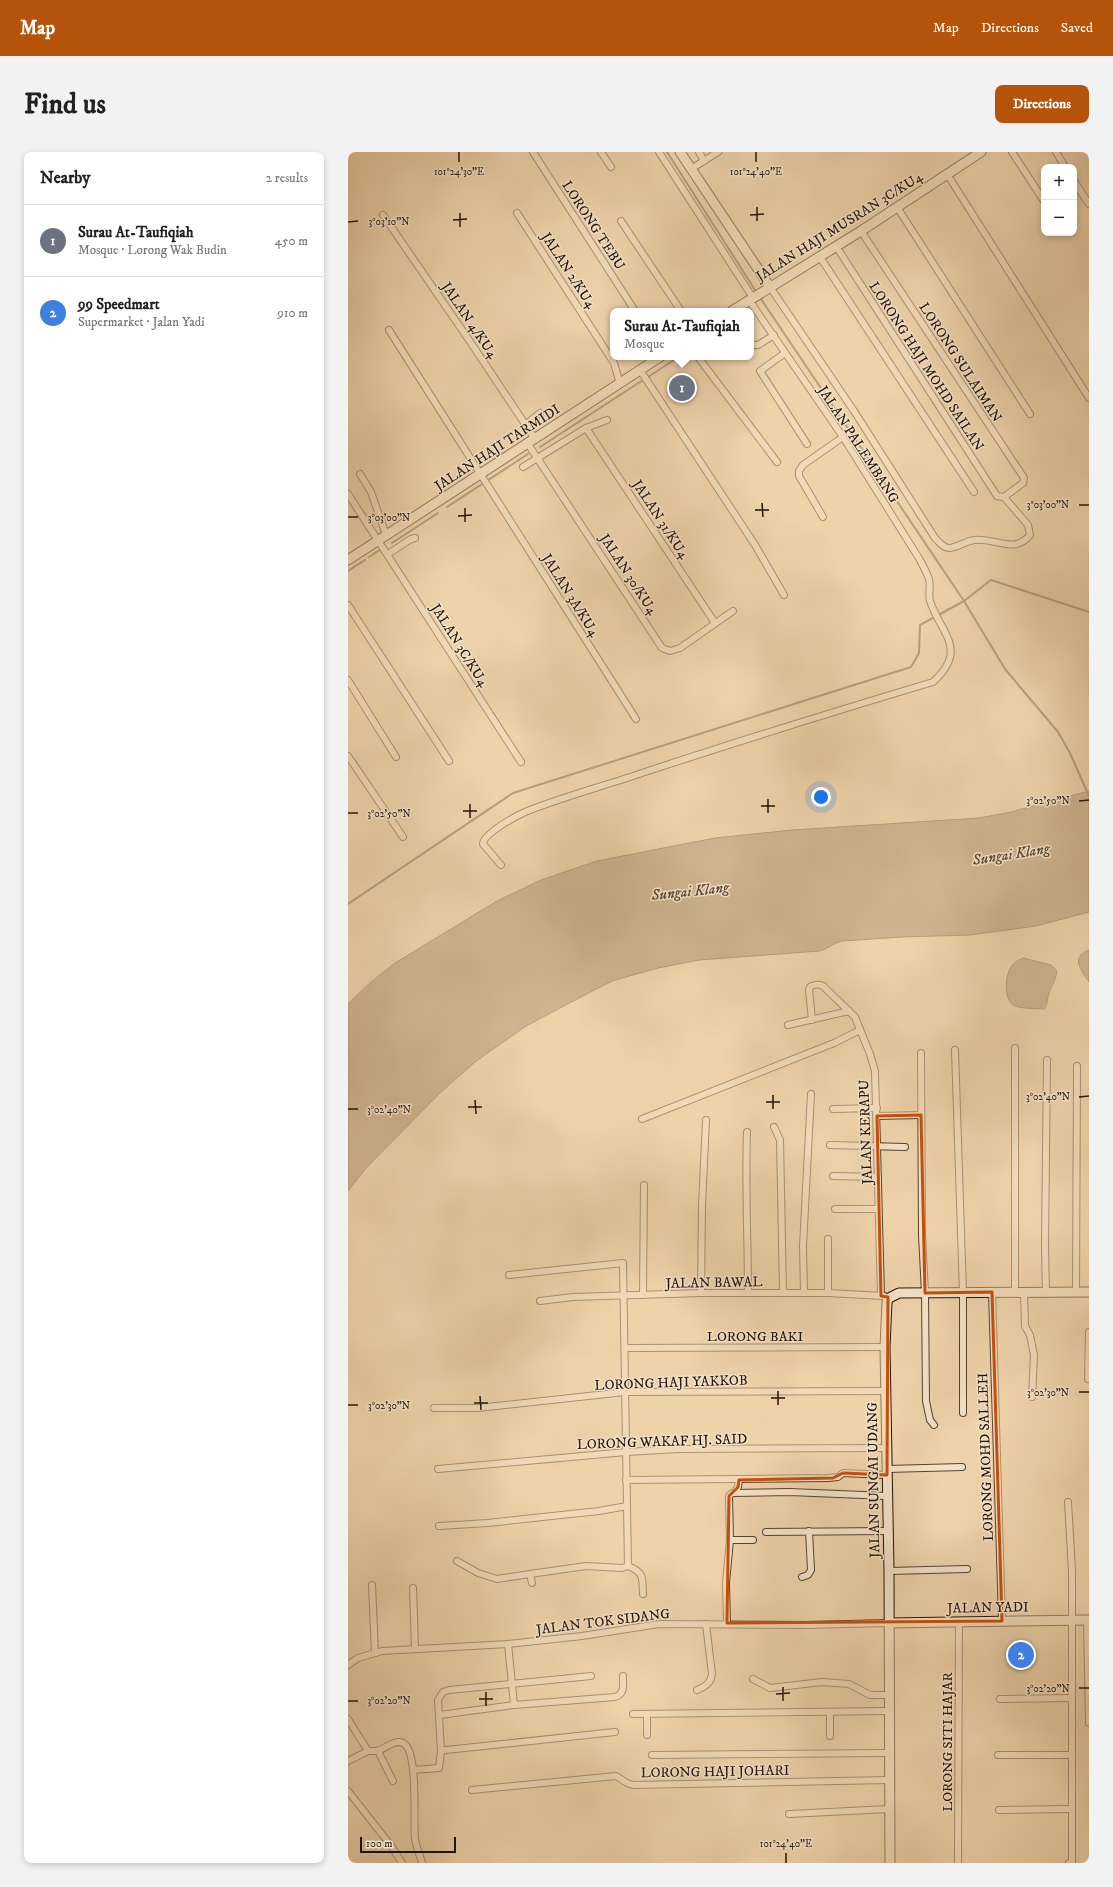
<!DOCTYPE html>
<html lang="en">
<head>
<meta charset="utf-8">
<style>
  :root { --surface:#fff; --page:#f2f2f2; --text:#202124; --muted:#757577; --line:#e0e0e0; --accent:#b45309 }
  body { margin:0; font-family:"IM FELL DW Pica",serif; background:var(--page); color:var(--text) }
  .controls { position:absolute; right:12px; top:12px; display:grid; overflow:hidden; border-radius:8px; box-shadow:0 2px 6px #0003 }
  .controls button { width:36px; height:36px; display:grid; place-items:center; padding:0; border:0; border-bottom:1px solid var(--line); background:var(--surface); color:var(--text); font:20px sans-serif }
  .scale { position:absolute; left:12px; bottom:10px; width:96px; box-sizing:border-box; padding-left:4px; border:2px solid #201308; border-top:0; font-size:11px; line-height:14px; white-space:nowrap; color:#201308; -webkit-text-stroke:3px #f4e2c8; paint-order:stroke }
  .you { position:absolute; left:473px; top:645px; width:14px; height:14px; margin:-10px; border:3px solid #fff; border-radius:50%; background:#1a73e8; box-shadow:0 0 0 6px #1a73e833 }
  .badge { display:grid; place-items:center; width:26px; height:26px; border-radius:50%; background:var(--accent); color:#fff; font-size:13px; font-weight:700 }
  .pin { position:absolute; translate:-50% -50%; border:2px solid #fff; box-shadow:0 1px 4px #0006 }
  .popup { position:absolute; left:262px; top:156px; width:144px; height:52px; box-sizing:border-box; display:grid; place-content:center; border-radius:8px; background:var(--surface); filter:drop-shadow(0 1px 3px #0005); font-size:13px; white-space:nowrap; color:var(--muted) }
  .popup b { font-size:15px; color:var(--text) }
  .popup::after { content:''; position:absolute; left:50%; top:100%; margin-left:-8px; border:8px solid transparent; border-top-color:var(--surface) }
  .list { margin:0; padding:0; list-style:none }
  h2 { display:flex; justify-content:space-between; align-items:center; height:52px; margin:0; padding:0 16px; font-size:17px }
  h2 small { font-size:13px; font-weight:400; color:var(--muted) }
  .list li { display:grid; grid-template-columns:26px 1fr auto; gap:12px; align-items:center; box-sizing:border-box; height:72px; padding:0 16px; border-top:1px solid var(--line) }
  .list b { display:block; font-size:15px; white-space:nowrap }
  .list p { margin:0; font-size:13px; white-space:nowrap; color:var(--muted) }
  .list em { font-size:13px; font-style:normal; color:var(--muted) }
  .map { position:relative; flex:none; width:741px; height:1711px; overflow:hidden; border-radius:8px }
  header { display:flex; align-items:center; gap:24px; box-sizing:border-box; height:56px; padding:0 20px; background:var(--accent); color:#fff }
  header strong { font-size:19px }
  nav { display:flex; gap:22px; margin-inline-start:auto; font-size:14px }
  .intro { display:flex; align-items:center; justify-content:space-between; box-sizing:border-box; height:96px; padding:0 24px }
  h1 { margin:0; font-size:28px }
  .button { padding:10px 18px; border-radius:8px; background:var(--accent); color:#fff; font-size:14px; font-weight:700 }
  main { display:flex; gap:24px; padding:0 24px }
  aside { flex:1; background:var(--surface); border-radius:8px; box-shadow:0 2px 6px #0003 }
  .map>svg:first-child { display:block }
</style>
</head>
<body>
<header>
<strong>Map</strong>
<nav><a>Map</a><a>Directions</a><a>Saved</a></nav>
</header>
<div class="intro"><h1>Find us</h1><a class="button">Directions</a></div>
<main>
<aside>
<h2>Nearby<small>2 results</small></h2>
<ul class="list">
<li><span class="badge" style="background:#6b7280">1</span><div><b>Surau At-Taufiqiah</b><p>Mosque · Lorong Wak Budin</p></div><em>450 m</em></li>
<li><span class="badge" style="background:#3f7fe0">2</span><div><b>99 Speedmart</b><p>Supermarket · Jalan Yadi</p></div><em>910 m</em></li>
</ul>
</aside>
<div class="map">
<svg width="741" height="1711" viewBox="0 0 741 1711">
  <rect width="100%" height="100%" fill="#eed2aa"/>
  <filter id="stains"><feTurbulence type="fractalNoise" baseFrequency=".005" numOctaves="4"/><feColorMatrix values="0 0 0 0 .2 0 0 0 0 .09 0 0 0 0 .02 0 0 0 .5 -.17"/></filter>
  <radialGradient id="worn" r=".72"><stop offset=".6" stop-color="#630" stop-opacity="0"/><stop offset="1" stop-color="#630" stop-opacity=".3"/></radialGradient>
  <!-- water -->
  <g fill="#a89173" stroke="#725f48">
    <path d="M741,639V760L688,774L622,783L554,785L494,789C485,791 480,797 471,799L351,808L310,816L264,829L229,847L178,874L127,910L93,940L18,1016L0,1039V852L23,830L47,811L149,749L193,728L249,709L367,686L444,678L631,666L663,660Z"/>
    <path d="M741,798V830C733,818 722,805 741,798Z"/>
    <path d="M675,806L703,813L709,819C707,831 704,832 701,841C699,847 700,852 696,857C687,856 675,857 667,854C656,849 657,828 661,819C663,812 669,809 675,806Z"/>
  </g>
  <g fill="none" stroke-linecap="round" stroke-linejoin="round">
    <!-- stream -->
    <g stroke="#725f48" stroke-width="2">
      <path d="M319,0L409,141"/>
      <path d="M411,144L616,449L657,517L710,580L722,601L741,644"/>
      <path d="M300,225L326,208"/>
      <path d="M192,295L295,228"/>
      <path d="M99,355L180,302"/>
      <path d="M44,391L90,361"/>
      <path d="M21,405L33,397"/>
      <path d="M0,419L17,408"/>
      <path d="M0,752L165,641L563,515L571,501L572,473L616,449L643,428L741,460"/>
    </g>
    <defs>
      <g id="street">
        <path d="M185,0L287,159"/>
        <path d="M253,0L263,15"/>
        <path d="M311,0L405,146"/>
        <path d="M351,0L356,9"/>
        <path d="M664,0L696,49"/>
        <path d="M708,0L717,15"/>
        <path d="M343,17L370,0"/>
        <path d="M599,22L741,246"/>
        <path d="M726,29L741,52"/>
        <path d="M549,55L682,262"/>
        <path d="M169,61L266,211L272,232"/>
        <path d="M35,63L121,188L187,287"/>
        <path d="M273,69L333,159"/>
        <path d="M488,94L649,344L656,345L675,331L676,326L513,79"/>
        <path d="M472,105L626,340"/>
        <path d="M422,135L506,259L587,386C591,390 596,397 602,396C610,395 618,389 626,388C646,385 666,403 682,383L680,373L656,345"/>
        <path d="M41,178L288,567"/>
        <path d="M403,193H410L426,183"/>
        <path d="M437,201L412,219L459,292"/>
        <path d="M350,205L429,310"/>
        <path d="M292,218L407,393L436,443"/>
        <path d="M177,273L192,261"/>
        <path d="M238,276L367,471"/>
        <path d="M180,292L314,496L322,499L332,496L385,459"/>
        <path d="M175,315L238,276L259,268"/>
        <path d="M12,322L23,340L38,383"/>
        <path d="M0,342L173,610"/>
        <path d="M475,365L451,324V319L455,313L495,285"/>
        <path d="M40,402L63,387L67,386"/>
        <path d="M0,453L101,609"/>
        <path d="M0,528L48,605"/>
        <path d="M0,604L55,685"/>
        <path d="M153,713L135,692C135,682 168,664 177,660C214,645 256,634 294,621C391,589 488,559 585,530C621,497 593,482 582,449C580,442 583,434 581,427C579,421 575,414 572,408L495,285L401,148"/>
        <path d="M464,868L461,838L462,835C467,832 470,832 475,834L507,865L522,902L527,919L533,1144"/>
        <path d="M440,873L501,859"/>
        <path d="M667,896V1140"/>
        <path d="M607,898L615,1141V1261"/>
        <path d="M573,901L574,1083L577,1141L578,1249L582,1268L586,1273"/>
        <path d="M485,957L529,956"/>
        <path d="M529,964L573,963"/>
        <path d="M294,967L486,891L512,878"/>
        <path d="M426,975L432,988L435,1141"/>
        <path d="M399,980C397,1034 400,1087 400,1141"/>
        <path d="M482,993L557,995"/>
        <path d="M485,1024L530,1025"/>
        <path d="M487,1057H530"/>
        <path d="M480,1087V1141"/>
        <path d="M161,1123L275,1111L280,1414C297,1421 294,1426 295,1442"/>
        <path d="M644,1140L654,1469"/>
        <path d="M676,1140L677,1174L682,1183L686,1203L684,1245"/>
        <path d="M728,1140L729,914"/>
        <path d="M353,1141L354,1054L358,968"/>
        <path d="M456,1141L455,1094L463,942"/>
        <path d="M698,1141L697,1095L699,908"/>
        <path d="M295,1143L296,1033"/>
        <path d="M192,1149L225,1145L353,1141H480L536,1144"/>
        <path d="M278,1196L537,1195"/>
        <path d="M740,1227L741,1180"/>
        <path d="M86,1256H130L277,1240L538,1239"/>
        <path d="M90,1317L278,1300L330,1297L539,1296"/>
        <path d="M539,1317L614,1315"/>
        <path d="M278,1328L480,1326L490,1325L495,1321L539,1323"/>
        <path d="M386,1341L390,1335L391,1328"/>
        <path d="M720,1350L724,1419V1711H721"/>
        <path d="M91,1374L140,1371L251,1359L279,1354"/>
        <path d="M418,1380L540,1379"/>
        <path d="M382,1388H405"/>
        <path d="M109,1409L130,1421L149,1427L182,1422"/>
        <path d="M541,1419L619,1417"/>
        <path d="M454,1425L460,1423L463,1418L461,1379"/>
        <path d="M184,1431L182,1422L238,1414L274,1416L280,1414"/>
        <path d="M24,1433L27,1501"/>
        <path d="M65,1436L67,1496"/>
        <path d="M739,1468L741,1571"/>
        <path d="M379,1471L378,1431L382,1388L381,1344L384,1341L442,1340L539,1344"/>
        <path d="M160,1492L166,1553"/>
        <path d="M0,1513L10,1506L34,1499L160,1492L234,1484L311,1472L459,1473L540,1471"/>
        <path d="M405,1527L422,1536L474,1530L501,1532L522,1543H540"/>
        <path d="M349,1538C358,1534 363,1531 364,1522L358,1472"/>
        <path d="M652,1547L723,1546"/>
        <path d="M285,1562L540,1559"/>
        <path d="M92,1563L166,1553L267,1545C277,1542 275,1533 275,1524"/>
        <path d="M0,1567L20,1599C22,1599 26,1599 29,1599C37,1597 46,1587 55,1591C71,1598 65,1671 67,1687C68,1695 72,1703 74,1711"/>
        <path d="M299,1583V1562"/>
        <path d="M482,1584V1560"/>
        <path d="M30,1599L45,1629"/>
        <path d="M93,1599L90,1548L95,1540L101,1538L243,1524"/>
        <path d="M304,1603L541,1601"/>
        <path d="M650,1603H723"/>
        <path d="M0,1609L20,1599"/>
        <path d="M65,1618L91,1616L93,1599L98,1598L267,1580"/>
        <path d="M124,1638L268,1624L279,1631L285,1633L541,1628"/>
        <path d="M0,1639L44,1695L54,1711"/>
        <path d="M651,1658L723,1657"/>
        <path d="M441,1662L541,1657"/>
        <path d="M610,1711L611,1469"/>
      </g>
      <g id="secondary">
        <path d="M332,0L422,135"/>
        <path d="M384,159L513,79L633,0"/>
        <path d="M0,408L312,205"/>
        <path d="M540,1471L741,1468"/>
        <path d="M542,1711L541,1419L537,1195L539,1150L541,1146L551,1141L741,1140"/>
      </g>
    </defs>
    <!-- street casing -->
    <use href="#street" stroke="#544330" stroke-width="8"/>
    <!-- secondary casing -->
    <use href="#secondary" stroke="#201308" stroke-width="11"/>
    <!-- street -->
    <use href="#street" stroke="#f4e2c8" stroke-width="6"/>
    <!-- secondary -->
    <use href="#secondary" stroke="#f4e2c8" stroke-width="9"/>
  </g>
  <!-- marked area -->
  <path d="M0 0H741V1711H0ZM573,963L577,1141L644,1140L654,1469L379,1471L381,1344L390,1335L391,1328L485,1326L495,1321L539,1323L540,1145L533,1144L529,964Z" fill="#eed2aa" fill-opacity=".55" fill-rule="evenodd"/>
  <path fill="none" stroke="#ca4e0b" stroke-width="3" stroke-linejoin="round" d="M573,963L577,1141L644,1140L654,1469L379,1471L381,1344L390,1335L391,1328L485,1326L495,1321L539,1323L540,1145L533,1144L529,964Z"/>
  <!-- ticks -->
  <path fill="none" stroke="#201308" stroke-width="1.5" d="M111,0V10M408,0V10M409,55V69M112,61V75M402,63L416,62M105,68L119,67M0,70L10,69M414,351L415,365M731,353H741M117,356V370M407,358H421M110,364L124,363M0,365H10M420,647V661M731,649L741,648M122,652V666M413,654H427M115,659H129M0,661H10M425,943V957M731,945L741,944M127,948L128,962M418,950H432M120,955H134M0,957H10M430,1239V1253M731,1240H741M132,1244L133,1258M423,1246H437M126,1251H140M0,1253H10M435,1535V1549M731,1536H741M138,1540V1554M428,1542L442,1541M131,1547H145M0,1549H10M438,1701V1711"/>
  <g text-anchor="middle" stroke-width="3" stroke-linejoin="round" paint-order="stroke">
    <!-- street labels -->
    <g font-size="14" fill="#201308" stroke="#f4e2c8">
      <text transform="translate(246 73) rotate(57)" y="5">LORONG TEBU</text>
      <text transform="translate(491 74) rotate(-32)" y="5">JALAN HAJI MUSRAN 3C/KU4</text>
      <text transform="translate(221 118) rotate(57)" y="5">JALAN 2/KU4</text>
      <text transform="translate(122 168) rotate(56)" y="5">JALAN 4/KU4</text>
      <text transform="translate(613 210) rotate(57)" y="5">LORONG SULAIMAN</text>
      <text transform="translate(579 214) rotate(57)" y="5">LORONG HAJI MOHD SAILAN</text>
      <text transform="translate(511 292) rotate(57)" y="5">JALAN PALEMBANG</text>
      <text transform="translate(149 295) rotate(-33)" y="5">JALAN HAJI TARMIDI</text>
      <text transform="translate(313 367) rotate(57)" y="5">JALAN 31/KU4</text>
      <text transform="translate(281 422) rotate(57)" y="5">JALAN 30/KU4</text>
      <text transform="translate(223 443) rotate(58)" y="5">JALAN 3A/KU4</text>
      <text transform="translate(112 493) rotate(58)" y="5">JALAN 3C/KU4</text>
      <text transform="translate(517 980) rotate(-92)" y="5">JALAN KERAPU</text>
      <text transform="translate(366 1130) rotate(-1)" y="5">JALAN BAWAL</text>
      <text x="407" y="1189">LORONG BAKI</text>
      <text transform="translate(323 1230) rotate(-2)" y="5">LORONG HAJI YAKKOB</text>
      <text transform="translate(314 1289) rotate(-2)" y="5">LORONG WAKAF HJ. SAID</text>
      <text transform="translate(637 1305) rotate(-92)" y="5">LORONG MOHD SALLEH</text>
      <text transform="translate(525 1328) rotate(-91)" y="5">JALAN SUNGAI UDANG</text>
      <text transform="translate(640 1455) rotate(-1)" y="5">JALAN YADI</text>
      <text transform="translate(255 1469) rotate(-7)" y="5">JALAN TOK SIDANG</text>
      <text transform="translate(599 1590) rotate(-90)" y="5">LORONG SITI HAJAR</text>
      <text transform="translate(367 1619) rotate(-1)" y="5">LORONG HAJI JOHARI</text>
    </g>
    <!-- water labels -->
    <g font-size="15" font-style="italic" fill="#564533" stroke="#f4e2c8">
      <text transform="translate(663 702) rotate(-9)" y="5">Sungai Klang</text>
      <text transform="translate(342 739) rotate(-6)" y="5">Sungai Klang</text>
    </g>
  </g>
  <g font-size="10" text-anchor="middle" fill="#201308" stroke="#f4e2c8" stroke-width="3" stroke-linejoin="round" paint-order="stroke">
    <text x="111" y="23">101°24'30"E</text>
    <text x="408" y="23">101°24'40"E</text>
    <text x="41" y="73">3°03'10"N</text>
    <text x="700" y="356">3°03'00"N</text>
    <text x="41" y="369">3°03'00"N</text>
    <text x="700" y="652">3°02'50"N</text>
    <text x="41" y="665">3°02'50"N</text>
    <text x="700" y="948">3°02'40"N</text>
    <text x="41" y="961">3°02'40"N</text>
    <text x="700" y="1244">3°02'30"N</text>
    <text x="41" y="1257">3°02'30"N</text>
    <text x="700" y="1540">3°02'20"N</text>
    <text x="41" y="1552">3°02'20"N</text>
    <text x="438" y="1695">101°24'40"E</text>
  </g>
  <rect width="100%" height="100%" filter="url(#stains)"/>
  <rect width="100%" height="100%" fill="url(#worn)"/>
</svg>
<div class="controls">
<button>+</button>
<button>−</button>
</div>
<div class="scale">100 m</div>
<div class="you"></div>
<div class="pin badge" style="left:334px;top:236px;background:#6b7280">1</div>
<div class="popup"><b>Surau At-Taufiqiah</b>Mosque</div>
<div class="pin badge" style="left:673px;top:1503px;background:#3f7fe0">2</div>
</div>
</main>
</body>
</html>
